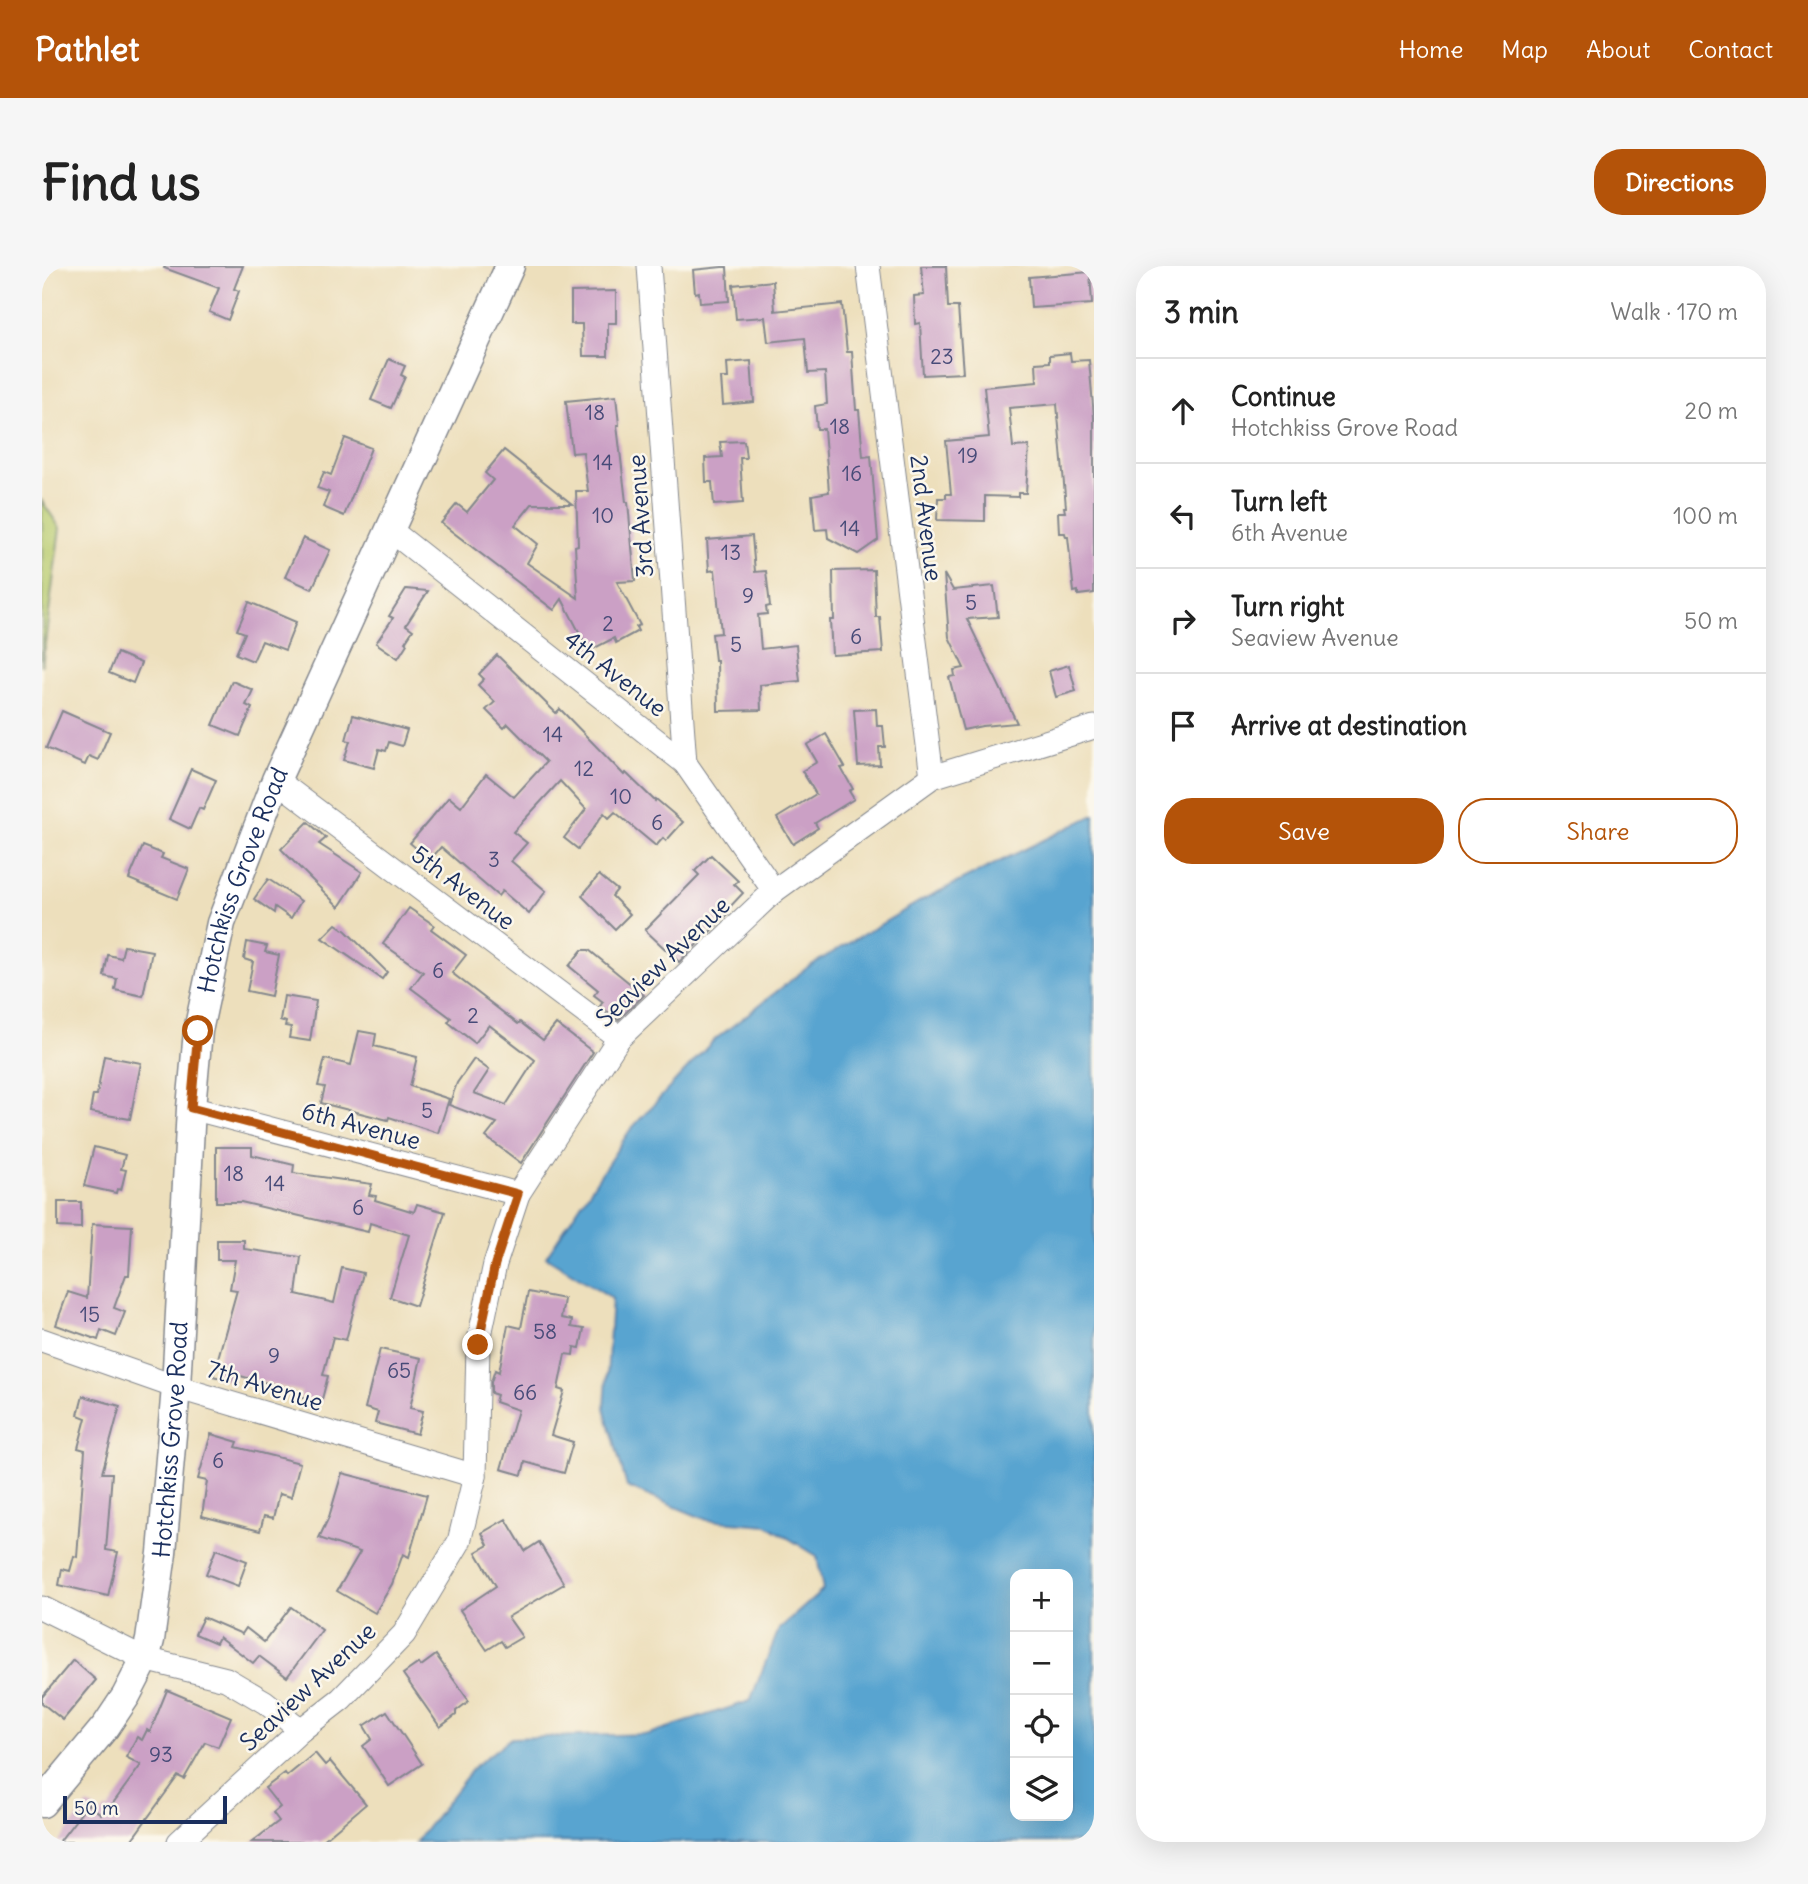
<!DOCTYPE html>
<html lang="en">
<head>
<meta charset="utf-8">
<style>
  :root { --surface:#fff; --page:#f6f6f6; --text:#222; --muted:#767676; --line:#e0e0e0; --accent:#b45309 }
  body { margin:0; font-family:Delius,sans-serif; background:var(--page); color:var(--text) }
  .controls { position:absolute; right:21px; bottom:21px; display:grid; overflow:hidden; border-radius:14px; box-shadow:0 7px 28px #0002 }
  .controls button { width:63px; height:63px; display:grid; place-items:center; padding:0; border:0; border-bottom:2px solid var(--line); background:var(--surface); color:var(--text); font:35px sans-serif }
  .scale { position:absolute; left:21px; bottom:18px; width:164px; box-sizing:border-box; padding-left:7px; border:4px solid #1b2f5e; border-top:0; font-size:19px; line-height:24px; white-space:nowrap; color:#1b2f5e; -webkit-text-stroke:5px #fbf7ec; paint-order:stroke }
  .stop { position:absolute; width:21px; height:21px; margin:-16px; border:5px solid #b45309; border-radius:50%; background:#fff }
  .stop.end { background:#b45309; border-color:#fff; box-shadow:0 2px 7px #0008 }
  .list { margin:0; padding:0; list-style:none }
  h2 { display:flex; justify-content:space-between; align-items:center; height:91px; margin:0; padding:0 28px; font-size:30px }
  h2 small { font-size:23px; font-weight:400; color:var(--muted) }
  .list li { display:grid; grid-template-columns:46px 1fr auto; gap:21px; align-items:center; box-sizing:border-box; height:105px; padding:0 28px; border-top:2px solid var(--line) }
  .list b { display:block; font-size:26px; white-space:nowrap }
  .list p { margin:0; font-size:23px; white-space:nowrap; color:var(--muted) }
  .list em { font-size:23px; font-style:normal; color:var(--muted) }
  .actions { display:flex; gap:14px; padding:21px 28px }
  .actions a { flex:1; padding:16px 0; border:2px solid var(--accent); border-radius:28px; text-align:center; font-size:24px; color:var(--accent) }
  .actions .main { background:var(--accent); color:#fff }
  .icon { flex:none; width:38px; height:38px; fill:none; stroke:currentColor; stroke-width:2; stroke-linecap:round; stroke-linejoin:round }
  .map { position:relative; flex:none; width:1052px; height:1576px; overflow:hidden; border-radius:28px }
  header { display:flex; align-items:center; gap:42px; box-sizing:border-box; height:98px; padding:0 35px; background:var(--accent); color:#fff }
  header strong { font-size:33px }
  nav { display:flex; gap:38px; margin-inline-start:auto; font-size:24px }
  .intro { display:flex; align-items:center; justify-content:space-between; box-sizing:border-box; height:168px; padding:0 42px }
  h1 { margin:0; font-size:49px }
  .button { padding:18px 32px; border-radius:28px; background:var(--accent); color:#fff; font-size:24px; font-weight:700 }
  main { display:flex; gap:42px; padding:0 42px }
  aside { flex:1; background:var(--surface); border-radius:28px; box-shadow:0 7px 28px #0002 }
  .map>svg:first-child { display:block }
</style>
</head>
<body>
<header>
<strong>Pathlet</strong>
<nav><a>Home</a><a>Map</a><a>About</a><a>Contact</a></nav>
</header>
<div class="intro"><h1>Find us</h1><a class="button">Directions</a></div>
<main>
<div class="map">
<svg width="1052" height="1576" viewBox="0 0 1052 1576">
  <rect width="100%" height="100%" fill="#fbf7ec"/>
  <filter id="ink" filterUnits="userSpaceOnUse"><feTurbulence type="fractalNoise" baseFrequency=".0143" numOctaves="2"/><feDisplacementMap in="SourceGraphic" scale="14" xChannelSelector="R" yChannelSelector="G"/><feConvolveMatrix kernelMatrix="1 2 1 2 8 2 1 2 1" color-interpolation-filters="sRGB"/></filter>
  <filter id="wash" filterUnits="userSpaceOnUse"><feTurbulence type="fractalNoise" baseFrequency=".00686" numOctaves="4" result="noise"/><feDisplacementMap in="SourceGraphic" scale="28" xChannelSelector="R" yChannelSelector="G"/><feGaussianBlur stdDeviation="1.57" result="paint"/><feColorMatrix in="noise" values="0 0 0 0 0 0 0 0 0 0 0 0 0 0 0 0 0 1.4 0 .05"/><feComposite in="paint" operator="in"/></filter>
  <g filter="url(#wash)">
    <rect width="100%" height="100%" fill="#eddfbc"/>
    <!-- green -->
    <path fill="#b9cc6f" stroke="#6a7e66" stroke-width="2" d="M0,235L18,262L0,400Z"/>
    <!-- water -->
    <path fill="#58a4d0" stroke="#3a6a97" stroke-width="2" fill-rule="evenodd" d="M1052,549V1576H374L432,1501L469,1472L607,1468L708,1435L737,1363L781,1324L775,1290L725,1259L665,1254L585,1221L563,1142L570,1032L504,991L588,864L670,776L766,701L882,633ZM973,1308H1026V1550H973Z"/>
    <g id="blocks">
      <!-- building -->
      <g fill="#cba0c5">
        <path d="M123,0H201L192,23L197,25L186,54L167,46L177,22L122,2Z"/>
        <path d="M879,0H904L906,41H916L921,107L881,109L878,57L873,58L872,30L882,29Z"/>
        <path d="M680,1H685L687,35L658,37L657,26L653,27L651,4Z"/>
        <path d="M1048,6L1050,38L989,42L987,11Z"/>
        <path d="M731,15L733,45L800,38L805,86H810L814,144H817L821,191L829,190L836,274L816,288L786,272L785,263L773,264L770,229L787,226L782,163H775L773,140L785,138L783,106L766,107L763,72L726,76L723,51L694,53L691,19Z"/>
        <path d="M574,25V57H566V90H541L540,58H529V26Z"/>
        <path d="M1028,87L1029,95L1047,94L1052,151V327L1036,329V325L1032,326L1026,271H1024L1023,267H1017L1016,246H1023L1022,241H1024L1015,138L967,142L971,181L987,180L984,227H976V231L943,230V255L895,254L896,232H904V228H909L904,175L947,171L942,121L995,116L994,97L1008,96V89Z"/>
        <path d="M347,93L363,100L359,109L363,111L349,142L329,134Z"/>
        <path d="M709,95L712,136L681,139L679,112H686L685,97Z"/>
        <path d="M574,130L577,159H575L584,236H586L593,315L575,316L598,359L594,361L596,365L574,377L572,372L547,385L520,333L512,344L399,257L415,238L425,246L451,214L443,207L462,184L530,238H490L473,259L496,278L485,297L536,332L533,280L536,279L534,225H546L541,186L530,187L524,135Z"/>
        <path d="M303,172L329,182L302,250L281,241L287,226L275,222L282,206L289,209Z"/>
        <path d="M702,175L704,192H698L701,237L672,239L670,216H664L663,192L680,191L678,176Z"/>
        <path d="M710,270L713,306L724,305L728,340L724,341L725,348L716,349L719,383L754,379L758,415L718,419L719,444L676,445L675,394H673L670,368L679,367L673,304L667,305L665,274Z"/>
        <path d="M261,272L288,284L270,323L243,311Z"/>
        <path d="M832,304L834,351H838L841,386L790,389L788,354H792L791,305Z"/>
        <path d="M902,308L911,324L952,320L956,351L925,353L975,457L940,460L921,464L907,411L913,410L912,404L922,402L907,371Z"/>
        <path d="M364,323L386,325L364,359L371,364L363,376L365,378L356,392L334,377L351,352L347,350Z"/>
        <path d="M207,336L254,356L243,384L220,375L211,395L194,388L203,367L195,364Z"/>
        <path d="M75,387L99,397L91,417L67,407Z"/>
        <path d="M455,389L514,447L518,443L582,509L584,507L613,535L614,533L641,556L624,575L621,572L614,580L573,546L567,552L562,547L536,583L522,572L544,543L518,515L471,566L485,577L469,595L504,625L487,648L460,625L456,630L399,581L388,594L368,577L407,531L419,541L444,508L472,531L504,496L466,458L462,462L444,444L453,436L436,419L442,413L437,408Z"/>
        <path d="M1027,399L1034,425L1014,431L1007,405Z"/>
        <path d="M190,415L211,424L204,439L210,442L198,470L171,459Z"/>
        <path d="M834,443L835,460H841L843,481H837L838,499L816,500L812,444Z"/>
        <path d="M20,445L68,466L56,494L47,490L43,499L4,482Z"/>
        <path d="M311,449L365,464L360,480L347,476L344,485L337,483L332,502L302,494L308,475L304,474Z"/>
        <path d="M784,468L803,501L799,502L811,523L807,525L812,533L773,557L776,562L751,578L735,552L774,528L760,505L775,496L765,479Z"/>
        <path d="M149,503L174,514L161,544L157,542L148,563L127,553Z"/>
        <path d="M266,556L284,572L277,578L320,606L297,641L239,583Z"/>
        <path d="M101,580L121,588L119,592L147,603L135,633L87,613Z"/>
        <path d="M669,589L696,615L692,618L701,627L684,645L686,648L637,696L603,664L657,609L653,605Z"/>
        <path d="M557,609L575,624L570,630L588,648L573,663L540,630Z"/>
        <path d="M226,613L259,635L249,652L233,641L232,647L212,633Z"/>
        <path d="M367,642L392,659L389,663L424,689L410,707L476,758L478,756L501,774L514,758L551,786L479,897L444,871L455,857L407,839L415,817L432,793L447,804L432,827L464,839L493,794L447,759L433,777L406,756L409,752L369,722L381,706L341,678Z"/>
        <path d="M294,658L304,665L345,706L340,713L280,672Z"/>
        <path d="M205,676L225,680L223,686L237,689L229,730L205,725L211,696L202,693Z"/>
        <path d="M82,680L110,685L101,730L73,724L75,713L62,710L66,689L79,692Z"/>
        <path d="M540,684H547L602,729L576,754L558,740L561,736L552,729L556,724L527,700Z"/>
        <path d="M242,730L274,735L268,775L247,772L249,761L243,760L244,756L238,754Z"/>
        <path d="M317,765L334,768L332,780L375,791L368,820L407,833L396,867L347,851L346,854L279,837L283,821L276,820L283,793L309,799Z"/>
        <path d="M62,790L99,797L88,853L48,846L51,829H55Z"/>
        <path d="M52,881L83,889L79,903L84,904L79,924L75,923L74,927L42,920Z"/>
        <path d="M174,881H210V889L252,899L251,907L330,918L327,929L334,930L333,934L372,946L375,938L403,946L374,1040L348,1031L367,969L328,957L326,966L199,936H174Z"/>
        <path d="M16,936H39V962L16,961Z"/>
        <path d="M50,958L90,960L87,1009H84L72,1042L83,1046L74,1070L59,1064L56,1074L14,1059L26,1026L45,1032Z"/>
        <path d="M175,974H202V983L259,991L254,1028L292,1037L300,1002L321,1007L304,1074L291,1071L281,1109L286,1110L279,1137L258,1131L259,1126L191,1108L189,1115L171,1110L195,1024L188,1023L193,994H175Z"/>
        <path d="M486,1026L522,1033L519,1052L530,1054L529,1061L542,1063L538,1082L532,1081L531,1089L523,1088L516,1123L522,1125L509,1169L531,1176L522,1207L483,1196L480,1209L459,1203L476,1144L453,1136L455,1129L449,1127V1116L453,1104L457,1106L466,1059L479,1062Z"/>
        <path d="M338,1083L379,1092L368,1142L381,1145L375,1168L333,1157L336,1146L323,1142Z"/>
        <path d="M41,1130L78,1140L60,1207H70L64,1284L76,1286L66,1330L17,1319L20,1303L28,1305L32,1290L35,1291L43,1184L36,1182L44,1152L36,1149Z"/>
        <path d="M169,1168L196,1176L194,1181L258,1197L249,1231L237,1228L231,1252L222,1250L218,1265L160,1250L165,1215L156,1213Z"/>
        <path d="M300,1207L385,1229L367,1291L361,1288L350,1318L333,1347L295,1325L318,1286L277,1272L287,1251Z"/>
        <path d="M464,1253L483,1285L497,1276L522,1318L466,1351L480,1371L463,1381L459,1375L445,1384L418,1344L454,1320L434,1286L446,1279L440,1267Z"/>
        <path d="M174,1283L205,1295L196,1320L164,1308Z"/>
        <path d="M249,1341L280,1364L245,1411L217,1390L211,1397L177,1371L174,1377L153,1368L161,1351L200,1368L204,1362L222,1376Z"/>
        <path d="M394,1389L427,1435L414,1445V1449L398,1461L361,1408L377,1397L379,1400Z"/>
        <path d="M31,1394L54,1414L21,1454L0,1437V1431Z"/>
        <path d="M125,1424L189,1451L176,1481L163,1476L142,1513L136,1510L88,1576H17L46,1538L59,1548L64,1542L66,1544L99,1499L84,1491L95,1471L100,1474L105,1464L108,1466Z"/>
        <path d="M345,1445L380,1498L347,1520L321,1480L330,1473L322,1460Z"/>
        <path d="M273,1487L283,1499L288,1495L324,1538L279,1576H210L237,1555L231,1547L238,1541L223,1522L243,1507L245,1510Z"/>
      </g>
    </g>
  </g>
  <g filter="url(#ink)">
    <use href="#blocks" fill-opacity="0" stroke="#84878d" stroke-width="2"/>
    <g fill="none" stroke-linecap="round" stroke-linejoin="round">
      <defs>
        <g id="minor">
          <path d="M607,0L643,497"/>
          <path d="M826,0L890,511"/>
          <path d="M347,263L643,497L732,625"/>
          <path d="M234,514L577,772"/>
          <path d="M149,842L476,928"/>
          <path d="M0,1074L134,1121L433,1210"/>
          <path d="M0,1342L103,1393L184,1413L223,1436L259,1464"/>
          <path d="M137,1576L259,1464L299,1433L362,1368L417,1276L433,1210L436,1079L453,998L476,928L577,772L732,625L890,511L1052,461"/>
        </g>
        <g id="major">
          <path id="s1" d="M0,1537L64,1460L84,1430L103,1393L108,1374L120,1287L134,1121L149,842L156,765L179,657L234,514L468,0"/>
        </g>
      </defs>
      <!-- minor casing -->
      <use href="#minor" stroke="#84878d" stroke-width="25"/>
      <!-- major casing -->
      <use href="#major" stroke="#84878d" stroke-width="31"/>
      <!-- minor -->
      <use href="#minor" stroke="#fff" stroke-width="23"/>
      <!-- major -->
      <use href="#major" stroke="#fff" stroke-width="28"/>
    </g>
  </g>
  <g fill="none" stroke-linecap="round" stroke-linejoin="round" filter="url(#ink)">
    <!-- route -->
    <path stroke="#b45309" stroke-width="9" d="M156,765L149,842L476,928L453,998L436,1079"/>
  </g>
  <g text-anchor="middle" stroke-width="5" stroke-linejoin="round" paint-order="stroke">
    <!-- number labels -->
    <g font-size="21" fill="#474b78">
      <text x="900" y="98">23</text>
      <text x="553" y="154">18</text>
      <text x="798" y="168">18</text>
      <text x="926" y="197">19</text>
      <text x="561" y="204">14</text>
      <text x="810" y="215">16</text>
      <text x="561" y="257">10</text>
      <text x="808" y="270">14</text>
      <text x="689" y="294">13</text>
      <text x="706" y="337">9</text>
      <text x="929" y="344">5</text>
      <text x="566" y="365">2</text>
      <text x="814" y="378">6</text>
      <text x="694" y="386">5</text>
      <text x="511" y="476">14</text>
      <text x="542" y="510">12</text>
      <text x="579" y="538">10</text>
      <text x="615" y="564">6</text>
      <text x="452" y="601">3</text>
      <text x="396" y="712">6</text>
      <text x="431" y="757">2</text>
      <text x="385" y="852">5</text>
      <text x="192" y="915">18</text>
      <text x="233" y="925">14</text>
      <text x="316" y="949">6</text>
      <text x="48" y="1056">15</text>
      <text x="503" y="1073">58</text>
      <text x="232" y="1097">9</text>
      <text x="357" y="1112">65</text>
      <text x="483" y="1134">66</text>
      <text x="176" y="1202">6</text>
      <text x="119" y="1496">93</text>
    </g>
    <!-- street labels -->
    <g font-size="24" fill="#1b2f5e" stroke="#fbf7ec">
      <text transform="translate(599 250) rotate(-94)" y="8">3rd Avenue</text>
      <text transform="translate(884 252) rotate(83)" y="8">2nd Avenue</text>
      <text transform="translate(573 408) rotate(38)" y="8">4th Avenue</text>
      <text dy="8" stroke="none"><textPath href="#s1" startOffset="966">Hotchkiss Grove Road</textPath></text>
      <text transform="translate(421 622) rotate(37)" y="8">5th Avenue</text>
      <text transform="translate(621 696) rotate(-44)" y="8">Seaview Avenue</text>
      <text transform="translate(319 860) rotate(15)" y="8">6th Avenue</text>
      <text transform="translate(223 1120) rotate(17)" y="8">7th Avenue</text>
      <text dy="8" stroke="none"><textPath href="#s1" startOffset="399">Hotchkiss Grove Road</textPath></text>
      <text transform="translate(266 1421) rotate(-43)" y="8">Seaview Avenue</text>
    </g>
  </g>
</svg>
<div class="controls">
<button>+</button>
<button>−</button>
<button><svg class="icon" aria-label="locate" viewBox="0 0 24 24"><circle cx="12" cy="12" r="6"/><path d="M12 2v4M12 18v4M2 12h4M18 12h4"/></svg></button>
<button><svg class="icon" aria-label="layers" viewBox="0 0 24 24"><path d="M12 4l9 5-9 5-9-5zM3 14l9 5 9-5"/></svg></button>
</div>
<div class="scale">50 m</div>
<div class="stop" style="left:156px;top:765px"></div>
<div class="stop end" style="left:436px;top:1079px"></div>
</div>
<aside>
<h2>3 min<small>Walk · 170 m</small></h2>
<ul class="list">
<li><svg class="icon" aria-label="ahead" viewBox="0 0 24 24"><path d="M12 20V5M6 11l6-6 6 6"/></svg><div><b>Continue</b><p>Hotchkiss Grove Road</p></div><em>20 m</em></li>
<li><svg class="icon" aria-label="left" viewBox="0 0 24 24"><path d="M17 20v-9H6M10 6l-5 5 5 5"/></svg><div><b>Turn left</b><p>6th Avenue</p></div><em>100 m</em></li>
<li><svg class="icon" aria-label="right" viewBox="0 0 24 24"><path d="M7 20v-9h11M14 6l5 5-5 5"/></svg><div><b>Turn right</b><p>Seaview Avenue</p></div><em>50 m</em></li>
<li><svg class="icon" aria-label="arrive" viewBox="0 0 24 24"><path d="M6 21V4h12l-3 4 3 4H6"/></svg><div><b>Arrive at destination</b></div></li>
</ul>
<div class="actions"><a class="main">Save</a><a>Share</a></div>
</aside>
</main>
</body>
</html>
